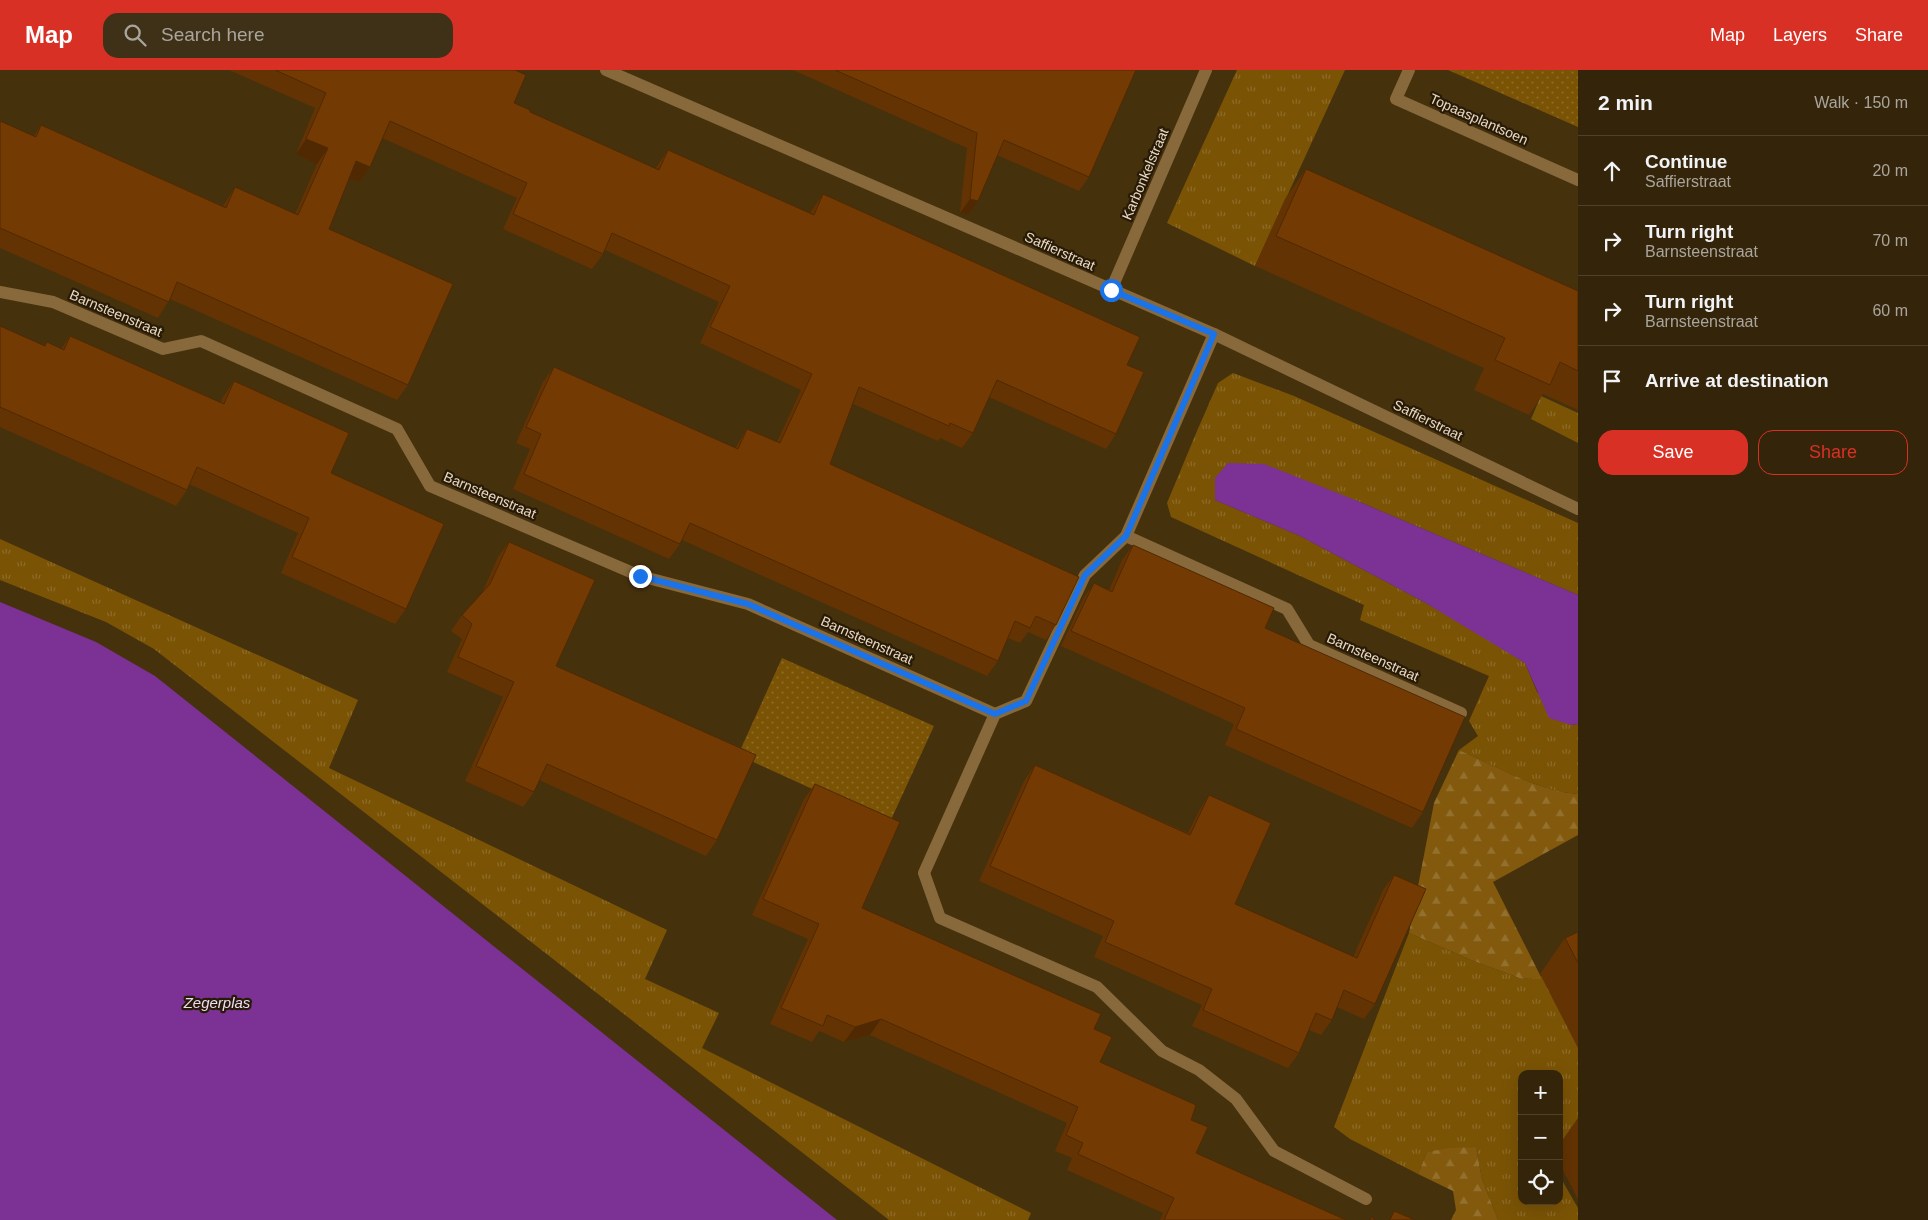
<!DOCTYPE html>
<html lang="en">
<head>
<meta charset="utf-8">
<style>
  :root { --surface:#34250a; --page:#3f3118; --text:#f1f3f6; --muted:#a9a59c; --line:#4e422b; --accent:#d93025 }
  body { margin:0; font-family:Arial,sans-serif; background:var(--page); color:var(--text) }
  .controls { position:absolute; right:15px; bottom:15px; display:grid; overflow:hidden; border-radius:10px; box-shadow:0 5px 20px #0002 }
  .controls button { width:45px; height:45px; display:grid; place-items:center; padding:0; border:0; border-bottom:1px solid var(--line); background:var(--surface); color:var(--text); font:25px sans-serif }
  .stop { position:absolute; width:15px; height:15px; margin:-11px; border:4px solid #1a73e8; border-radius:50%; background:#fff }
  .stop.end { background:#1a73e8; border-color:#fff; box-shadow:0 1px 5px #0008 }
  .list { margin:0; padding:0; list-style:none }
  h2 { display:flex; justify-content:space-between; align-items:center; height:65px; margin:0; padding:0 20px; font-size:21px }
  h2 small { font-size:16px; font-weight:400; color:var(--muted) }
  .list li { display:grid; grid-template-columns:32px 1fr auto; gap:15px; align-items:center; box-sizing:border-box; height:70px; padding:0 20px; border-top:1px solid var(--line) }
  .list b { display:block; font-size:19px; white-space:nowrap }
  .list p { margin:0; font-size:16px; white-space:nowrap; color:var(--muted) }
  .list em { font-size:16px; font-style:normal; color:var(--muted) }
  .actions { display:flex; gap:10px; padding:15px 20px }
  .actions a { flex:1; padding:11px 0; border:1px solid var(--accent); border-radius:15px; text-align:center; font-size:18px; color:var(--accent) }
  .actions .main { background:var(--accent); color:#fff }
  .icon { flex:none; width:28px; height:28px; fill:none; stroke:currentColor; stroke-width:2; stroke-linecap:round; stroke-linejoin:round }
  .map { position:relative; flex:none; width:1578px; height:1150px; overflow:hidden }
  header { display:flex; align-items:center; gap:30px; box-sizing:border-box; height:70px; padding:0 25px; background:var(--accent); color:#fff }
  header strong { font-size:24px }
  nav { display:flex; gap:28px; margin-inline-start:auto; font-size:18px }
  .search { width:350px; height:45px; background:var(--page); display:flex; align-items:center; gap:12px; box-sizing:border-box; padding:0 18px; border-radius:15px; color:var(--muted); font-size:19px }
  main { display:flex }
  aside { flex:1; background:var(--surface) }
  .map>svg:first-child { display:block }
</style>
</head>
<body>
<header>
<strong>Map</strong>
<div class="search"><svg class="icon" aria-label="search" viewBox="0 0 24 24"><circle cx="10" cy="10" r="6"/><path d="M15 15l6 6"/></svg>Search here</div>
<nav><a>Map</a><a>Layers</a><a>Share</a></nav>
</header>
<main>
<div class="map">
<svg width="1578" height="1150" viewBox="0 0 1578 1150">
  <defs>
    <pattern id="grass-tufts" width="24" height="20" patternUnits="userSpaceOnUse" patternTransform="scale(1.25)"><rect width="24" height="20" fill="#7a5305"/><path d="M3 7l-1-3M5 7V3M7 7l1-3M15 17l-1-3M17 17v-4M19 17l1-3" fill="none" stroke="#8d6b28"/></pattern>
    <pattern id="forest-firs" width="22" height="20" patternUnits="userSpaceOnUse" patternTransform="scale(1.25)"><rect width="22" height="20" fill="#82590d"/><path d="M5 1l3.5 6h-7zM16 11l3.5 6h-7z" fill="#94702e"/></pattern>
    <pattern id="park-dots" width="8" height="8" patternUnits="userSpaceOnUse" patternTransform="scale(1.25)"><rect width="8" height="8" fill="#7a5305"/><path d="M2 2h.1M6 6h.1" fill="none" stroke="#8d6b28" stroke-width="1.8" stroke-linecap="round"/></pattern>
  </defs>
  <rect width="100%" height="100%" fill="#46310d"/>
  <!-- grass -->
  <g fill="url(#grass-tufts)">
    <path d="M1237,0H1345L1255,196L1167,153Z"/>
    <path d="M1233,303L1294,326L1578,453V525L1355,430H1215L1300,466L1424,532L1489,569L1525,593L1537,622L1571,655L1578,654V724C1537,721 1496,696 1459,680L1478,666L1469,651L1489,606L1360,550L1364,535L1171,447L1167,433L1197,361L1218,313Z"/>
    <path d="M1541,326L1578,343V373L1531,349Z"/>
    <path d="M0,469L358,630L329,698L667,860L645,909L719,943L702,978L1031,1143L1028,1150H889L154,579L106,552L0,510Z"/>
    <path d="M1409,863L1471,890L1522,909L1549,905L1578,966V1063L1559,1074V1004H1522V1131H1559V1105L1578,1138V1150H1498L1482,1109L1476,1077L1427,1082L1418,1104L1350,1069L1334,1057Z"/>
  </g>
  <!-- forest -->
  <g fill="url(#forest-firs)">
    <path d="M1459,680C1496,696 1537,721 1578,724V765L1493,812L1541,907L1522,909L1471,890L1409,863L1434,733Z"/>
    <path d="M1476,1077L1482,1109L1498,1150H1451L1456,1140L1453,1121L1418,1104L1427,1082L1450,1078Z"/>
  </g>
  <!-- park -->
  <g fill="url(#park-dots)">
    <path d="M1448,0H1578V57Z"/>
    <path d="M782,588L934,656L889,754L738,685Z"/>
  </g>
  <!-- water -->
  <g fill="#7c3295">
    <path d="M1228,393L1264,394L1355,430L1578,525V654L1571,655L1549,648L1525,593L1424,532L1300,466L1215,430V408Z"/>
    <path d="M0,532L96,572L155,606L837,1150H0Z"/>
  </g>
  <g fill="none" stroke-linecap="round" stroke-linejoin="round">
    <!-- minor -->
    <g stroke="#87693b" stroke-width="12">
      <path d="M606,0L1214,264L1578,439"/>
      <path d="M1409,0L1396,29L1578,110"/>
      <path d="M1111,220L1206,0"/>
      <path d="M0,222L53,232L163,279L201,271L397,359L430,416L640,506L748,534L995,644"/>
      <path d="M1214,264L1126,466L1085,505L1026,631L995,644L924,803L940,848L1097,917L1162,981L1199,1000L1236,1029L1274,1081L1366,1129"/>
      <path d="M1126,466L1287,539L1309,575L1461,643"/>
    </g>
  </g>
  <!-- wall -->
  <g fill="#633303">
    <path d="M229,0H515L514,33L530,42L655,99L668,80L810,143L812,140L823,124L1127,295L1116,364L1106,379L989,327L973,363L962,378L940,368L938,371L853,334L830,394L1056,555L1046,570L1028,562L1020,573L1008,568L998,591L987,606L682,470L680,474L669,489L513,419L530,379L516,373L543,312L554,297L735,378L747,359L777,372L801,320L700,273L719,232L605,180L603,184L592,199L503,159L517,128L382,68L370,97L360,112L349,108L329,159L408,315L397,330L170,229L158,248L0,178V51L34,66L41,55L223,136L235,117L295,144L317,94L296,84L315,38Z"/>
    <path d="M793,0H1136L1089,107L1079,121L997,85L978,131L968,145L960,143L967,78Z"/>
    <path d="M1306,99L1578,221V340L1543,324L1529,345L1474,320L1484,298L1255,196L1285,129Z"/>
    <path d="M0,256L44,276L47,272L61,279L70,266L220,333L223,327L234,311L331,403L406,539L395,554L281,503L298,463L189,414L187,420L176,436L0,357Z"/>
    <path d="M509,472L556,596L717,770L706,786L539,710L534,722L523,737L465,711L503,627L447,602L462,569L451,561L462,545L482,523L498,487Z"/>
    <path d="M1133,475L1265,558L1423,742L1412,758L1225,675L1234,654L1061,576L1083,529L1094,513L1109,520L1122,490Z"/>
    <path d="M1035,695L1188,763L1199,741L1209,725L1235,834L1353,887L1383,820L1394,805L1375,934L1364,949L1337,937L1332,950L1321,965L1309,960L1299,983L1288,998L1192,956L1202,935L1094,887L1103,866L979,811L1024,711Z"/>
    <path d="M815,714L862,838L1094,959L1100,992L1191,1050L1196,1083L1346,1150H1160L1163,1143L1067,1100L1072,1088L1055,1081L1067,1053L870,965L844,972L819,961L812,972L770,954L808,869L752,845L804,729Z"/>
    <path d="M1578,862V978L1540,904L1565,868Z"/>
    <path d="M1578,1048V1129L1559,1093V1075Z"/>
  </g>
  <!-- shaded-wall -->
  <g fill="#502902">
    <path d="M306,69L328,78L317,94L296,84Z"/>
    <path d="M356,91L370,97L360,112L346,107Z"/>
    <path d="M970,129L978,131L968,145L960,143Z"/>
    <path d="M881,949L870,965L844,972L855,957Z"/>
  </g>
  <!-- building -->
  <g fill="#733b03" stroke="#502902">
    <path d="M275,0H515L526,5L514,33L530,40V42L659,100L668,80L814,145L823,124L1140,267L1127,295L1144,302L1116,364L997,310L973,363L950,353L949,356L859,317L830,394L1079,507L1056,555L1036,546L1030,558L1015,551L998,591L690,453L680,474L524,404L541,364L526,357L554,297L738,379L747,359L780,373L812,304L710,257L730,216L612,163L603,184L513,144L527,113L390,51L370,97L356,91L329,159L453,214L408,315L177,212L169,232L0,158V51L36,67L41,55L226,138L235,117L298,145L328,78L306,69L326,23Z"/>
    <path d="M835,0H1136L1089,107L1004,70L978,131L970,129L977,63Z"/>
    <path d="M1306,99L1578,221V301L1560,292L1550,315L1495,290L1505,268L1276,166Z"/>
    <path d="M0,256L45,276L47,272L64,280L70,266L224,334L234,311L349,363L331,403L444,454L406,539L292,487L309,448L197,397L187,420L0,337V338Z"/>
    <path d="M509,472L595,510L556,596L756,685L717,770L547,694L534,722L476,696L514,612L458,587L472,554L462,545L490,514Z"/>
    <path d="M1133,475L1274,538L1265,558L1465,647L1423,742L1236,659L1245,638L1071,561L1094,513L1112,522Z"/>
    <path d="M1035,695L1190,765L1209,725L1271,753L1235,834L1357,888L1394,805L1426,819L1375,934L1344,920L1332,950L1316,943L1299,983L1203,940L1212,919L1105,872L1114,851L990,796Z"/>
    <path d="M815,714L900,752L862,838L1101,944L1094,959L1112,967L1100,992L1196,1035L1191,1050L1208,1057L1196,1083L1346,1150H1164L1174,1128L1078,1084L1083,1073L1066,1065L1078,1037L881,949L855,957L827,945L823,956L781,938L819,854L763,829Z"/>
    <path d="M1578,862V893L1565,868Z"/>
    <path d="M1394,1141L1415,1150H1390Z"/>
    <path d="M1371,1147L1376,1150H1370Z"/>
  </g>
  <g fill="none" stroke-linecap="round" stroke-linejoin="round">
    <!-- route -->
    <path stroke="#1a73e8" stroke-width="6" d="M640,506L748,534L995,644L1026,631L1085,505L1126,466L1214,264L1111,220"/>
  </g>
  <g text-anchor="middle" stroke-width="4.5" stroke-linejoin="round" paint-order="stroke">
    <!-- street labels -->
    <g font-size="14" fill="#ead9c1" stroke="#271a07">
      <text transform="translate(1479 49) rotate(24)" y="5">Topaasplantsoen</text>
      <text transform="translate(1145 104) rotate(-67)" y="5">Karbonkelstraat</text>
      <text transform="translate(1060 181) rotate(24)" y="5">Saffierstraat</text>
      <text transform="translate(116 243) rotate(23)" y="5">Barnsteenstraat</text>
      <text transform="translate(1428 350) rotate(26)" y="5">Saffierstraat</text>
      <text transform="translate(490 425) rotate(23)" y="5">Barnsteenstraat</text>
      <text transform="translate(867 570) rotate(24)" y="5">Barnsteenstraat</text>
      <text transform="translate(1373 587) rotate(24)" y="5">Barnsteenstraat</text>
    </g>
    <!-- water labels -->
    <g font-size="15" font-style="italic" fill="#eedcf5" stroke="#271a07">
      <text x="217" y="938">Zegerplas</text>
    </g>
  </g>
</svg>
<div class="controls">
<button>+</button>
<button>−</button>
<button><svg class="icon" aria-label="locate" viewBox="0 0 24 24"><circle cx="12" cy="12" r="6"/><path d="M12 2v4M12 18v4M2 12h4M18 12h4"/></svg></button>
</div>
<div class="stop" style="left:1111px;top:220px"></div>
<div class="stop end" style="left:640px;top:506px"></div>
</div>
<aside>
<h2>2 min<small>Walk · 150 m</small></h2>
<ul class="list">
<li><svg class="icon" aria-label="ahead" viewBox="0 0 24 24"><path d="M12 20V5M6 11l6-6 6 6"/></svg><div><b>Continue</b><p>Saffierstraat</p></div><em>20 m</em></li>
<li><svg class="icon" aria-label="right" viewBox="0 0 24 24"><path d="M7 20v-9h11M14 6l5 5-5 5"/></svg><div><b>Turn right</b><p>Barnsteenstraat</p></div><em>70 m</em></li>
<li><svg class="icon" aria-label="right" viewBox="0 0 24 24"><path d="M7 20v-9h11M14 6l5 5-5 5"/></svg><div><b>Turn right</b><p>Barnsteenstraat</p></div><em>60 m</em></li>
<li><svg class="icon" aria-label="arrive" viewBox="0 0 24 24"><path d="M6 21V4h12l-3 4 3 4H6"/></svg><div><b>Arrive at destination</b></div></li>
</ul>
<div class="actions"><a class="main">Save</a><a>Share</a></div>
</aside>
</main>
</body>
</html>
